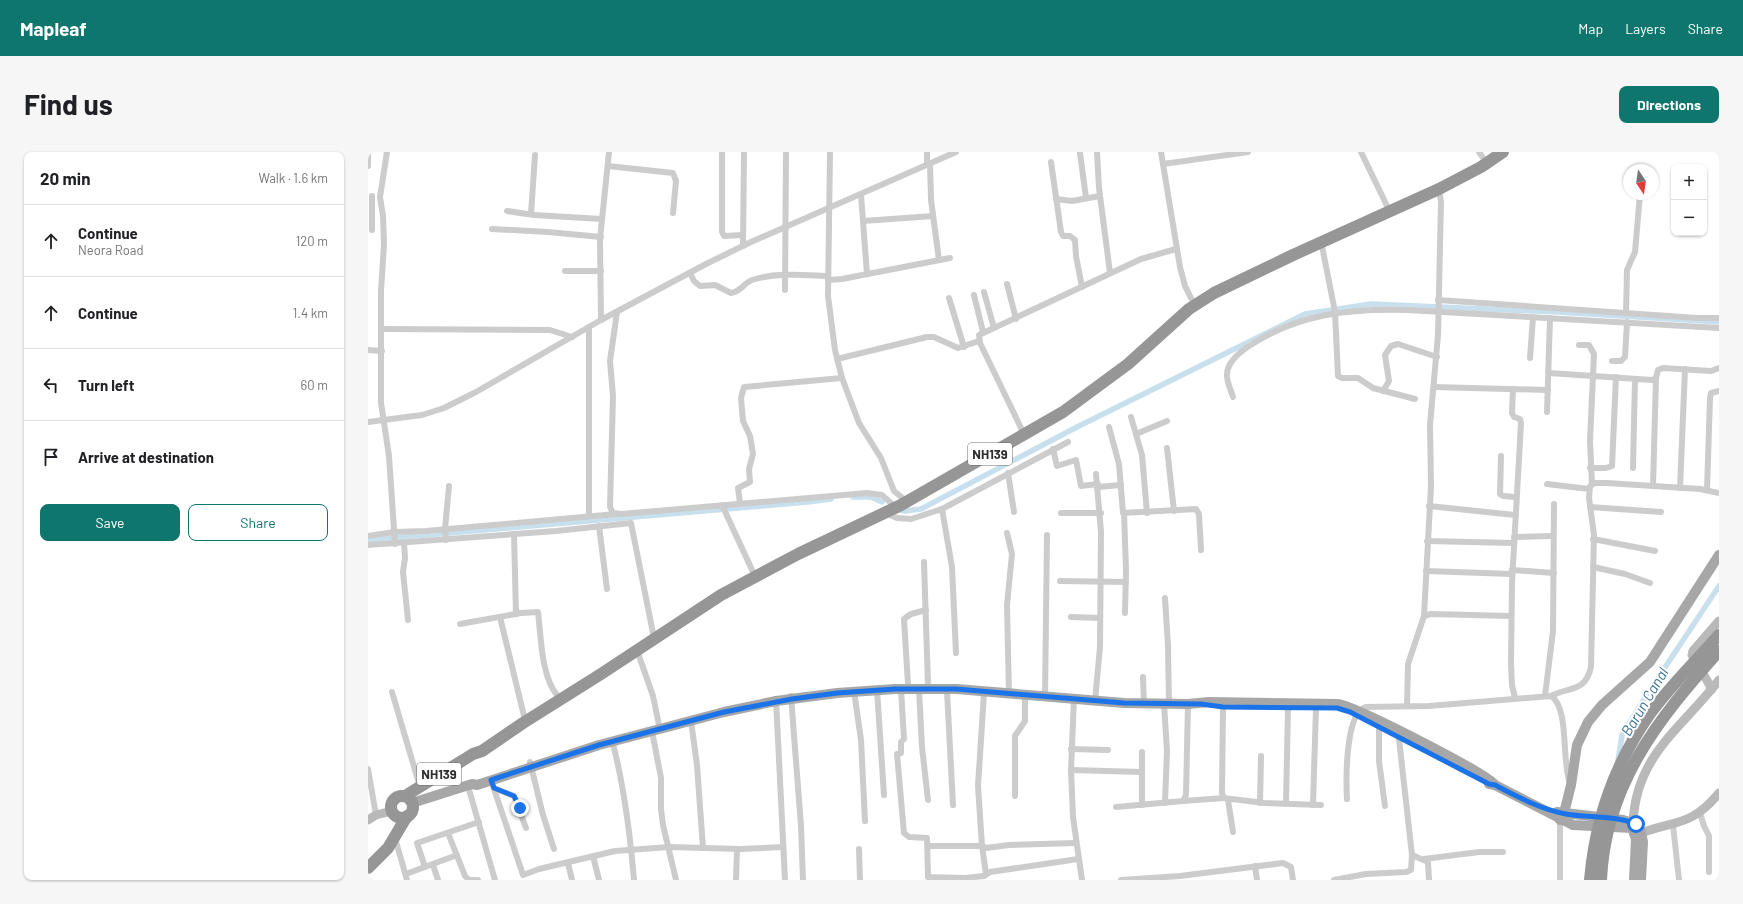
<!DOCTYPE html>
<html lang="en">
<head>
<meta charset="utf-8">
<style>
  :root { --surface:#fff; --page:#f6f6f6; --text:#202124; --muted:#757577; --line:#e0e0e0; --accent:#0f766e }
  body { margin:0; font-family:Barlow,sans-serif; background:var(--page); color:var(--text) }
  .controls { position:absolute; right:12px; top:12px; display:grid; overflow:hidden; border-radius:8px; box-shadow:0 1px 3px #0004 }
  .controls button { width:36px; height:36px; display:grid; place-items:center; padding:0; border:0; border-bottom:1px solid var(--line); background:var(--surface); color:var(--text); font:20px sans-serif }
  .compass { position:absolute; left:1255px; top:12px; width:36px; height:36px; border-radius:50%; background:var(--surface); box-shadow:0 1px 3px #0004; rotate:167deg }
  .stop { position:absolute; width:12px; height:12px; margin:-9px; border:3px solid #1a73e8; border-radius:50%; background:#fff }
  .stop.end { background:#1a73e8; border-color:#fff; box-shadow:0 1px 4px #0008 }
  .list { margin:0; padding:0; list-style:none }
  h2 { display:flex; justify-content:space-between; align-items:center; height:52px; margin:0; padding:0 16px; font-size:17px }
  h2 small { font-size:13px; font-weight:400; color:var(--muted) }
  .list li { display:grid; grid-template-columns:26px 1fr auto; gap:12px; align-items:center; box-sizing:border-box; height:72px; padding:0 16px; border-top:1px solid var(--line) }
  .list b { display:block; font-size:15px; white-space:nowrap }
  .list p { margin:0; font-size:13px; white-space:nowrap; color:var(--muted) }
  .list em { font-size:13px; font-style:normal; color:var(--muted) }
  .actions { display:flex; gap:8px; padding:12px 16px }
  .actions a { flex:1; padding:9px 0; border:1px solid var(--accent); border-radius:8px; text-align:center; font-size:14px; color:var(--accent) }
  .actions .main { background:var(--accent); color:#fff }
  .icon { flex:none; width:22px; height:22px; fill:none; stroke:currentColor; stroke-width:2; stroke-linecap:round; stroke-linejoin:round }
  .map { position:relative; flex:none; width:1351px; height:728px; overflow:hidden; border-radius:8px }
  header { display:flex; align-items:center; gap:24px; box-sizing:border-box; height:56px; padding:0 20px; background:var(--accent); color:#fff }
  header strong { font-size:19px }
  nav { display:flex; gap:22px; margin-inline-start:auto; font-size:14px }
  .intro { display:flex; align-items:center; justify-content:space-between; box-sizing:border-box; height:96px; padding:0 24px }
  h1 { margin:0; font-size:28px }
  .button { padding:10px 18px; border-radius:8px; background:var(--accent); color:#fff; font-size:14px; font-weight:700 }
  main { display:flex; gap:24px; padding:0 24px }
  aside { flex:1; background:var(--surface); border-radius:8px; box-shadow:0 1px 3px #0004 }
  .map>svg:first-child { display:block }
</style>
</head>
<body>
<header>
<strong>Mapleaf</strong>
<nav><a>Map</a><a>Layers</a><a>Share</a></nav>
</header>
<div class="intro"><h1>Find us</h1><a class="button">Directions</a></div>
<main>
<aside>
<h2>20 min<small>Walk · 1.6 km</small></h2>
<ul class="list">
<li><svg class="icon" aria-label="ahead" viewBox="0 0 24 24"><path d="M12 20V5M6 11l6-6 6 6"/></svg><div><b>Continue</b><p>Neora Road</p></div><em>120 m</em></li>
<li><svg class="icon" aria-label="ahead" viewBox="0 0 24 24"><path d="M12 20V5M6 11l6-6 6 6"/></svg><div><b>Continue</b></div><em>1.4 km</em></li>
<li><svg class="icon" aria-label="left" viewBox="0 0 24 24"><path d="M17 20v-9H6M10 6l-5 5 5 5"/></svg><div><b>Turn left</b></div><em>60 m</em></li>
<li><svg class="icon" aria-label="arrive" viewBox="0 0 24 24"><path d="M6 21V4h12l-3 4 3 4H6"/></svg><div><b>Arrive at destination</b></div></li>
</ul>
<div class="actions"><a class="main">Save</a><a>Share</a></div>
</aside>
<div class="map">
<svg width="1351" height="728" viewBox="0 0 1351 728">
  <rect width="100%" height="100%" fill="#fff"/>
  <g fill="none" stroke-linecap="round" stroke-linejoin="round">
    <!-- canal -->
    <g stroke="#c8e0ed" stroke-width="5.5">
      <path d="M485,345H503L514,350"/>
      <path d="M527,357L537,359L553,357L709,275L937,162L1003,152L1190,160L1351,170"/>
      <path d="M0,388L440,350L463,347"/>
      <path d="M1250,609L1254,583L1280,541L1351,434"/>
    </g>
    <!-- street -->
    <g stroke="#ccc" stroke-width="6">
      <path d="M19,0L12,45L15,64L16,92L13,139V251L21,304L27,392"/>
      <path d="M354,0V80L356,84L375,83"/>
      <path d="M462,0L460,144L467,198L474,226L491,271L513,306L526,339L538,349"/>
      <path d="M559,0V13"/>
      <path d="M729,0L731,36L742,121"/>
      <path d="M793,0L812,115L817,134L827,154"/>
      <path d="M993,0L1020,56"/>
      <path d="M1111,0L1116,7"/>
      <path d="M712,1L718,46"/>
      <path d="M683,10L693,80L695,84H702L707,88L708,104L714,135"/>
      <path d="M562,12L563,48L571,108"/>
      <path d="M795,12L880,0"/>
      <path d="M0,14V0"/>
      <path d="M240,14L305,21L308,29L305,61"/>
      <path d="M493,43L499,122"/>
      <path d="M4,44V78"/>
      <path d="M688,47L704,49L732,44"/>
      <path d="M139,59L166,63L234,67"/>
      <path d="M163,62L167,3"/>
      <path d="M495,69L565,64"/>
      <path d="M124,77L180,80L233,85"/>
      <path d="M953,89L967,160L970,224L974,226H990L1005,236L1047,247"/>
      <path d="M375,94L376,0"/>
      <path d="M197,119H233"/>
      <path d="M322,121L326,129L332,134L347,133L363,141C372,140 376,131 384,128C409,120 435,123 460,124"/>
      <path d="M460,128L474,127L582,106"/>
      <path d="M639,132L648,167"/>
      <path d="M417,138L418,0"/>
      <path d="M616,140L626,176"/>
      <path d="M606,143L615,180"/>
      <path d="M581,146L596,195"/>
      <path d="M1070,148L1329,166H1351"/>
      <path d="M249,160L242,209L245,244L242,355L245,361L253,362L499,341L514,343L523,351"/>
      <path d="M1258,161L1259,118L1267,100L1272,42"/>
      <path d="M233,168L232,87L241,0"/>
      <path d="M13,177L182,178L204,185"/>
      <path d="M1211,193H1221L1226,202L1222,289L1224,332"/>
      <path d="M0,198L14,199"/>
      <path d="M1162,206L1165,165"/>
      <path d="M469,207L559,185H566L590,196L611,189"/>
      <path d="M1244,209H1253L1257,205L1259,170"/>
      <path d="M1181,221L1284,228L1288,226L1290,218L1295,216L1343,219L1351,216"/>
      <path d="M1066,235L1180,238"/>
      <path d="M1145,237L1144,261L1146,265L1152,267L1153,271L1144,430L1143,512L1144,533L1147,546"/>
      <path d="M1015,239L1021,229L1017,203L1023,194L1030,192L1069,205"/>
      <path d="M865,245C863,238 858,229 859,221C860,210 872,200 881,194C929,162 983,156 1039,158L1351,176"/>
      <path d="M1179,260L1182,166"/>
      <path d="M763,265L774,303L779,361"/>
      <path d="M0,270L54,263L76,256L108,240L233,168L338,112L383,90L588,0"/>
      <path d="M741,275L751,312L755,361L828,357L831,362L833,398"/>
      <path d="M654,278L612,191L611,183L773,107L808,97"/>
      <path d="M768,282L799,269"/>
      <path d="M799,296L806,359"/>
      <path d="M685,297L689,314L708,308L713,334L730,332"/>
      <path d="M1133,304L1132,342L1135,344L1148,345"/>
      <path d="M1222,316H1238L1244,314L1248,225"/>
      <path d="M1265,316L1267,227"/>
      <path d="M640,321L646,360"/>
      <path d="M1179,332L1221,337"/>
      <path d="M1285,334L1288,226"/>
      <path d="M730,335L753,333"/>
      <path d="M1312,336L1317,217"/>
      <path d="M1339,338L1342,246L1343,241L1351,239"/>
      <path d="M372,351L370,336L382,330L381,317L385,302L382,284L375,269L373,246L376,235L474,226"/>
      <path d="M354,353L385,420"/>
      <path d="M1061,354L1147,363"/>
      <path d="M1222,355L1293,360"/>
      <path d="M574,357L584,415L588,501"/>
      <path d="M517,361L529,366L543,367L574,357L700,290"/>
      <path d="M693,361H733"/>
      <path d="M756,361L758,418L757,461"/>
      <path d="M221,364V175"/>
      <path d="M231,374L239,437"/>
      <path d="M639,381L644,402L639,453L641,542"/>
      <path d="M146,382L148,462"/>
      <path d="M0,384L26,380L58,379L248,362"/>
      <path d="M1146,385L1185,384"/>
      <path d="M1225,387L1287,399"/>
      <path d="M78,388L77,377L81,334"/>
      <path d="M1059,389L1146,391"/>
      <path d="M36,391L37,406L35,420L40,468"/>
      <path d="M0,393L188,379L263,371L286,486"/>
      <path d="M556,410L560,533"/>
      <path d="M1225,415L1257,422L1282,431"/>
      <path d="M1144,418L1186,421"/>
      <path d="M1058,419L1144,422"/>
      <path d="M692,429L758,430"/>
      <path d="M797,446L800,494L801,552"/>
      <path d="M1056,464L1063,334L1062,273L1070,183L1073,50L1071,37"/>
      <path d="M132,465L156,564"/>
      <path d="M703,465L732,466"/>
      <path d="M92,472L153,461L170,460C173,484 173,524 189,543"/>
      <path d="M269,498L285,544L291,573"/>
      <path d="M775,525L776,551"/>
      <path d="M540,532L536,467L543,462L558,458"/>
      <path d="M533,537L536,587L533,590V601L529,602L536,681L541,685L559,686L560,725L597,726L616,724"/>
      <path d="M551,537L554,595L560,648"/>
      <path d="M509,538L516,643"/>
      <path d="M486,539L493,588L497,669"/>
      <path d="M579,539L585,653"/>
      <path d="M24,540L52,635"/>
      <path d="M616,541L610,634L614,694L618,722"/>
      <path d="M423,544L433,674L435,728"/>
      <path d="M1177,544L1185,479L1186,352"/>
      <path d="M1183,544C1202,534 1217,541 1223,515L1226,383L1221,346L1222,334L1227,331H1239L1332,337L1351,341"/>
      <path d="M677,545L679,383"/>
      <path d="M706,546L703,619L705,665L714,728"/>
      <path d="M408,547L417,728"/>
      <path d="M727,549L732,495L733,380L728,322"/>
      <path d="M796,552L799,599L797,651"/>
      <path d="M1039,554L1040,512L1056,464L1063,462L1143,464"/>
      <path d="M855,555L854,641L856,646L896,651L953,653"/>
      <path d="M323,569L329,613L335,696"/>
      <path d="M1011,576V609L1017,654"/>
      <path d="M284,579L293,626V657L295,673L308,728"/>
      <path d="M244,588C256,633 262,681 266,728"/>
      <path d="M703,597L740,598"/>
      <path d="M162,610L175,663L186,697"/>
      <path d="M0,617L8,663"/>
      <path d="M703,618L774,620"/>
      <path d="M123,628L155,723L171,717L247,699L301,695L372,697L415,695"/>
      <path d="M100,634L127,728"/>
      <path d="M126,636L146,644L158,676"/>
      <path d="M647,644V584L657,569V543"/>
      <path d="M979,647C978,629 977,560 998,555L1061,554L1183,544C1202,556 1193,610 1202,631"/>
      <path d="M860,648L865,680"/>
      <path d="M815,649L856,646"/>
      <path d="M892,651L893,604"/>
      <path d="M918,652L920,555"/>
      <path d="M774,653V600"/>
      <path d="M945,653L948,556"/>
      <path d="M748,655L815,649L818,643L820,552"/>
      <path d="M1332,661L1336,674L1341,684V720"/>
      <path d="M1192,668V728"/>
      <path d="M1305,673L1311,728"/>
      <path d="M80,681L97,724L101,728H110"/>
      <path d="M27,686L39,728"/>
      <path d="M560,694H614L618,696L641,693L708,691"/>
      <path d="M491,697L492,728"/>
      <path d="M1044,703L1060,710L1061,728"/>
      <path d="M225,704L231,728"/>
      <path d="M1056,707L1111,700H1135"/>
      <path d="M200,711L204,728"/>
      <path d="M65,713L70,728"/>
      <path d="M887,714L889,728"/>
      <path d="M57,715L49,691L111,670"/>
      <path d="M38,722L89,703"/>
      <path d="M616,724L622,720L710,707"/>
      <path d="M368,728L369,697"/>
      <path d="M753,728L812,724L915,711L923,715L925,728"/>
      <path d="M966,728L998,722L1038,720L1043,718L1044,703L1031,587"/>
    </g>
    <!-- secondary -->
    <g stroke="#b9b9b9" stroke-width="9">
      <path d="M1344,537L1324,503L1325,499L1351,469"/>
      <path d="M0,668L8,663L24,659"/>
      <path d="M1265,671C1268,603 1313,577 1351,528"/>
      <path d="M1268,683C1305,668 1322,676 1351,641"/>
    </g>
    <!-- primary -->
    <g stroke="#a7a7a7" stroke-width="10">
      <path d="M1121,632L1127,633L1205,673L1264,676L1268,687L1266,728"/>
      <path d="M44,651L104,632L109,633L231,593L356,560L408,549L469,541L527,537H589L756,551L820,552L841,550L970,552C988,555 1119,621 1127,633"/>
      <path d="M1189,660L1255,668L1268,672L1273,680L1275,690L1273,728"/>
      <path d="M1192,668L1196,661L1203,633L1209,593L1220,570L1234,553L1282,510L1351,403"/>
    </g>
    <!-- highway -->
    <g stroke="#969696" stroke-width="12">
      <path d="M37,644L105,602L114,599L155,571L233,522L353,443L430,402L533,353L695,260L760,212L821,157L846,141L925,103L1071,37L1113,15L1135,0"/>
      <circle cx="34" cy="655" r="11"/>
      <path d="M0,716L20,696L39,664"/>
    </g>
    <!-- highway-bridge -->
    <g stroke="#969696" stroke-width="12">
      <path d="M1222,728C1227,669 1247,612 1281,563C1301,535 1328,509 1351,483"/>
      <path d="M1233,728C1237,633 1290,567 1351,499"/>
    </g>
  </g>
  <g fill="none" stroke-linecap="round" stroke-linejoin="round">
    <!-- route -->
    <path stroke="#1a73e8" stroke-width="5" d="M152,656L146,644L126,636L123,628L231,593L356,560L424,547L469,541L527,537H588L756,551L833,552L855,555L969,556L982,560L1121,632L1127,633C1150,645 1172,657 1198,662C1220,666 1246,663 1268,672"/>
  </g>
  <g text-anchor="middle" stroke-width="4" stroke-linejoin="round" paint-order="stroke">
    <!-- shield labels -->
    <g fill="#fff" stroke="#6d6d6d" stroke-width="1">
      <rect x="600" y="291" width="44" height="22" rx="3"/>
      <rect x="49" y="611" width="44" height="22" rx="3"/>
    </g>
    <g font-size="13" font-weight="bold" fill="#2f2f2f">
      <text x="622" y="307">NH139</text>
      <text x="71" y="627">NH139</text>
    </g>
    <!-- water labels -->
    <g font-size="15" font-style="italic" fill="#3b7493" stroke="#fff">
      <text transform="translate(1277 550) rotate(-59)" y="5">Barun Canal</text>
    </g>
  </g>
</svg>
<div class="controls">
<button>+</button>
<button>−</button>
</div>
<svg class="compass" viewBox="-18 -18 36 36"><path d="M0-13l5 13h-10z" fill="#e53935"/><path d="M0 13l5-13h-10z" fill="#757577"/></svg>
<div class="stop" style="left:1268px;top:672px"></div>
<div class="stop end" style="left:152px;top:656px"></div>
</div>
</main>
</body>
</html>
